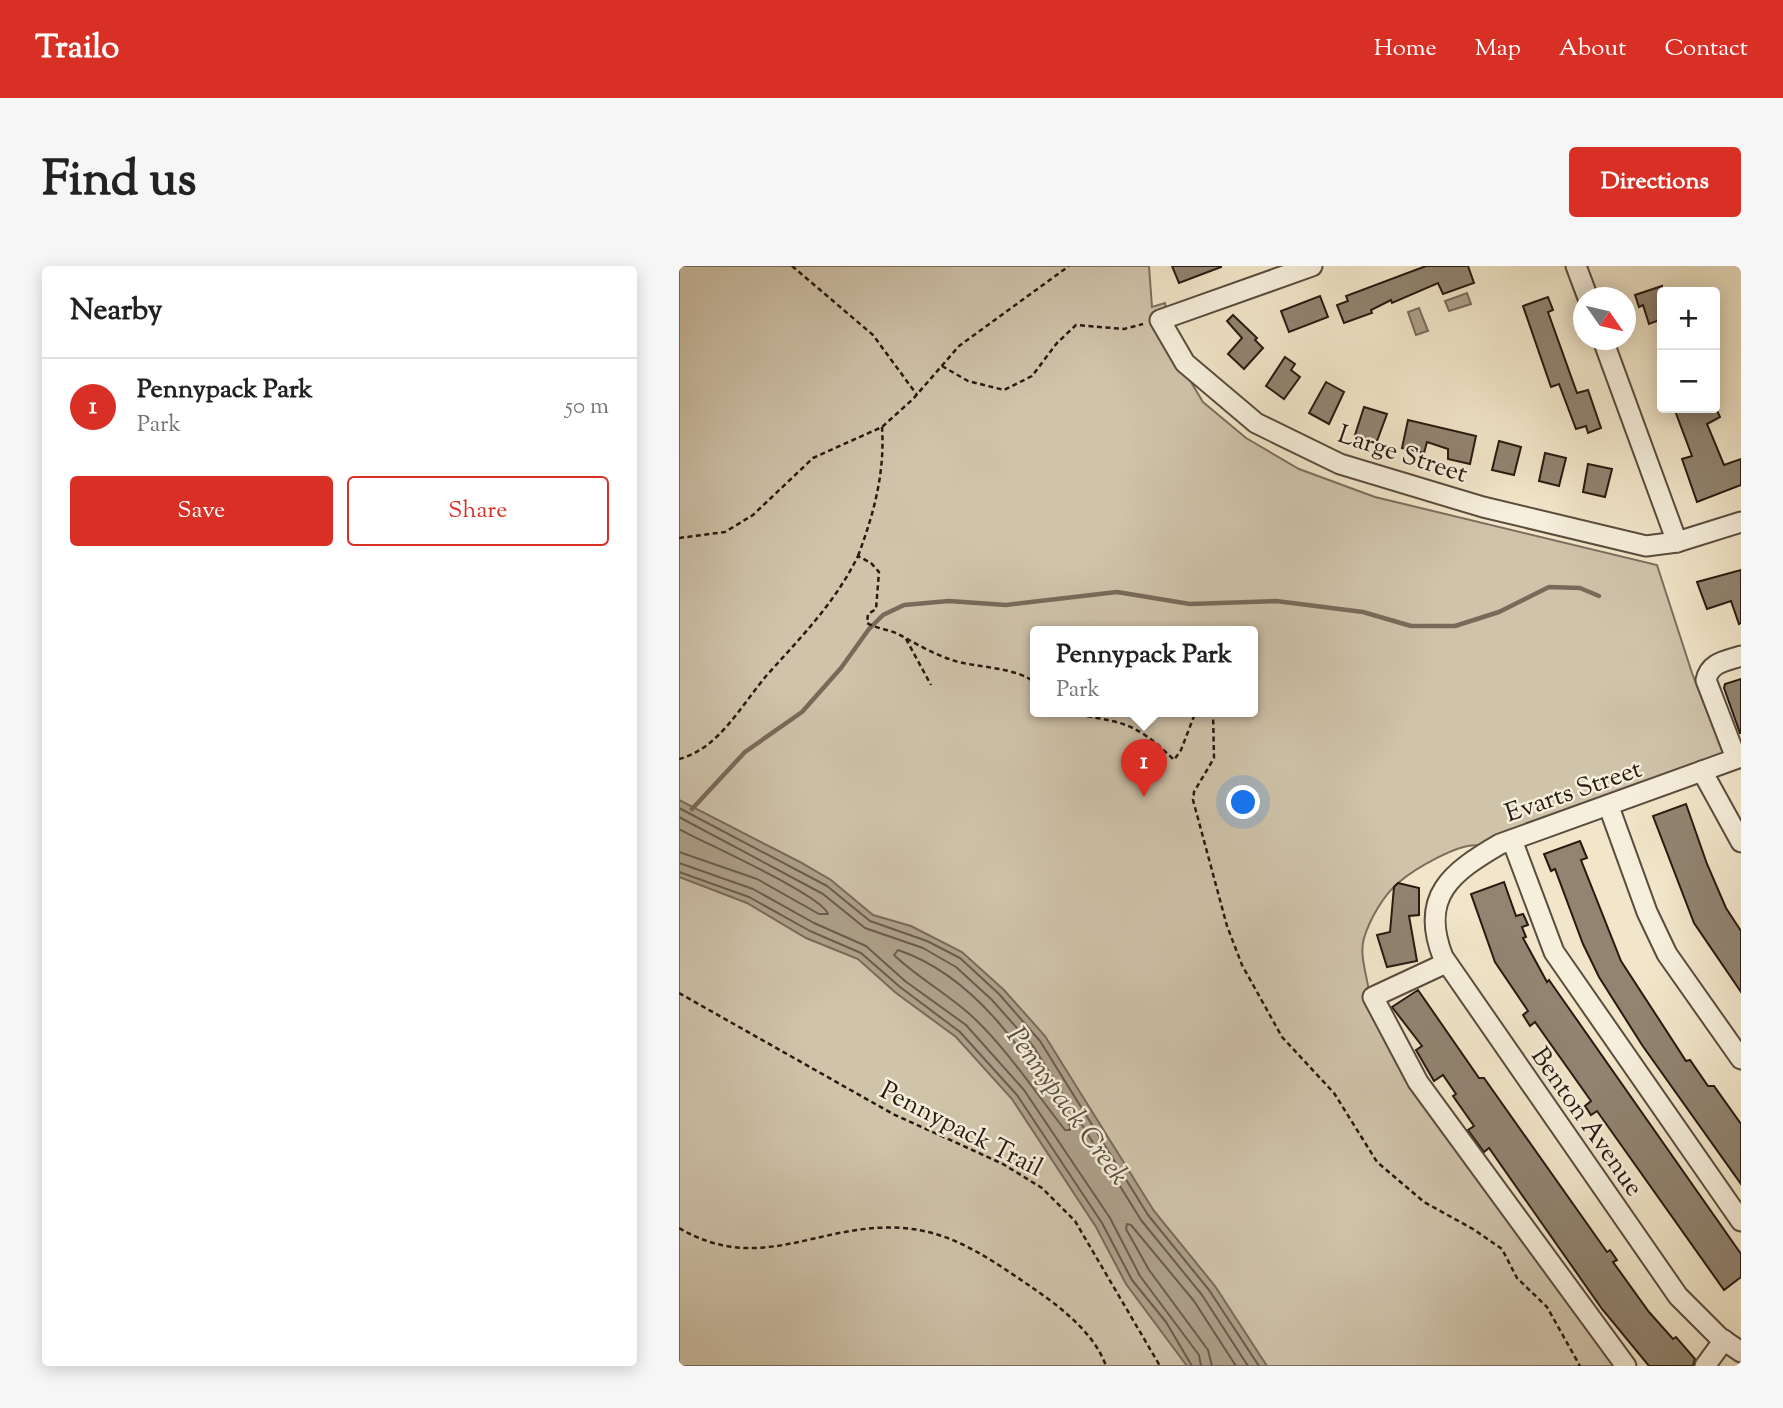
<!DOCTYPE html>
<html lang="en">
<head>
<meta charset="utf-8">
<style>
  :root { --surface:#fff; --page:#f6f6f6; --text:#222; --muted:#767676; --line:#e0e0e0; --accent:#d93025 }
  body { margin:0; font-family:"Sorts Mill Goudy",serif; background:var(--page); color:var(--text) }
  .controls { position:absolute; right:21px; top:21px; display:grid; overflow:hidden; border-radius:7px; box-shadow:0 4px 18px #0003 }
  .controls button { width:63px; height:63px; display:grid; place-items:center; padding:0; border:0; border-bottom:2px solid var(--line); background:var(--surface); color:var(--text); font:35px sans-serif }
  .compass { position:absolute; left:894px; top:21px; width:63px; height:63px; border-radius:50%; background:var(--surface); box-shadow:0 4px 18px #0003; rotate:124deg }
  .you { position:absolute; left:565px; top:537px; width:24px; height:24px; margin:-18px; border:5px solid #fff; border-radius:50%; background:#1a73e8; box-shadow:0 0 0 10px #1a73e833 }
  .badge { display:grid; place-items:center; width:46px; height:46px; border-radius:50%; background:var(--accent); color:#fff; font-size:23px; font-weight:700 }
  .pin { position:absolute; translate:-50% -58px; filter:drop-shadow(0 2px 4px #0008) }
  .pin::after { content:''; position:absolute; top:37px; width:24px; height:21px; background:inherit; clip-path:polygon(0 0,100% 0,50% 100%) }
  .popup { position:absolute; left:351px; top:360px; width:228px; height:91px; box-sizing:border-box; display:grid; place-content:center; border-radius:7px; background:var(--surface); filter:drop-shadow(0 2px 5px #0005); font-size:23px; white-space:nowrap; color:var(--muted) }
  .popup b { font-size:26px; color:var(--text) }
  .popup::after { content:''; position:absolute; left:50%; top:100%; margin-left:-14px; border:14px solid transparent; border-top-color:var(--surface) }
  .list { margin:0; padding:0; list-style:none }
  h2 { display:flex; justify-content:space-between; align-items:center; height:91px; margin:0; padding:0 28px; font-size:30px }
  h2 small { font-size:23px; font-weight:400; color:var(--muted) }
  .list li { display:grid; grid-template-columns:46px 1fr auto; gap:21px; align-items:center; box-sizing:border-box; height:98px; padding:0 28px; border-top:2px solid var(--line) }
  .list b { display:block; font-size:26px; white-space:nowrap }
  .list p { margin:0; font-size:23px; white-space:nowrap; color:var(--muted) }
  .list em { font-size:23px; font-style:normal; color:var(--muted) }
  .actions { display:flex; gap:14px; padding:21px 28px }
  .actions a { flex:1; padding:16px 0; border:2px solid var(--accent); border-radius:7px; text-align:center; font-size:24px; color:var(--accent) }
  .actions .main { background:var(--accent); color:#fff }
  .map { position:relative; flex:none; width:1062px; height:1100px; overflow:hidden; border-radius:7px }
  header { display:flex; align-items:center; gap:42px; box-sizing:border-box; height:98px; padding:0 35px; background:var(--accent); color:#fff }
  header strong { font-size:33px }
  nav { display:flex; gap:38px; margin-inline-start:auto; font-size:24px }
  .intro { display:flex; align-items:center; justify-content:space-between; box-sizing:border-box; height:168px; padding:0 42px }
  h1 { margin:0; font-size:49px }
  .button { padding:18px 32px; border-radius:7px; background:var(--accent); color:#fff; font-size:24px; font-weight:700 }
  main { display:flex; gap:42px; padding:0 42px }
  aside { flex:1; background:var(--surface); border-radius:7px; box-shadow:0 4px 18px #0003 }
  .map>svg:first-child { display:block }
</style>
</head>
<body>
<header>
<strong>Trailo</strong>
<nav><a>Home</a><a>Map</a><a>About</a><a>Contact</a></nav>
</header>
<div class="intro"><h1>Find us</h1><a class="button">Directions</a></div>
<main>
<aside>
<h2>Nearby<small></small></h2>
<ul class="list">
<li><span class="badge">1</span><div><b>Pennypack Park</b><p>Park</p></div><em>50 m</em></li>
</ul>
<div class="actions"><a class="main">Save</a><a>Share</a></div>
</aside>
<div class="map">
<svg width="1062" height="1100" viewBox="0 0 1062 1100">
  <rect width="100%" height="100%" fill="#f1e6c9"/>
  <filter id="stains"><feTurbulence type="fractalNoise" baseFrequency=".00286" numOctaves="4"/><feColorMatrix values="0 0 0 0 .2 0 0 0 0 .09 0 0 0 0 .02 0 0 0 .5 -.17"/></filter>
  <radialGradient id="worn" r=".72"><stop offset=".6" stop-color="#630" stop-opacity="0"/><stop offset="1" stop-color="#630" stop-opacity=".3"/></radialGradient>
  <!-- green -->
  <path fill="#cfc3aa" stroke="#7c6e5e" stroke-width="2" fill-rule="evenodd" d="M0,0H470L473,41L486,37L487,43L473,51L524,136L567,172L620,203L696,231L978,299L1013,407L1045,489L802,580C783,574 734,604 719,617C704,630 691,653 685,672C680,689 688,709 690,726L938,1100H0ZM356,365H574V445H356Z"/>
  <!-- water -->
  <g fill="#ada08a" stroke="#786a5a" stroke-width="2">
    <path d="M788,27L792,38L770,45L766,35Z"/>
    <path d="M740,42L749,65L737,69L729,46Z"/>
    <path d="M0,534L121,596L152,614L194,649L232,660L283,686L325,724L366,770L475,945L536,1020L588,1100H508L447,1018L417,961L333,833L277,771L217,727L179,693L127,672L68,637L0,611Z"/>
  </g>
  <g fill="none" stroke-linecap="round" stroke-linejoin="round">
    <!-- shore -->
    <g stroke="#6a5c4e" stroke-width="2">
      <path d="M0,542L148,620L191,655L248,675L281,692L320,728L361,775L469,949L530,1024L580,1100"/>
      <path d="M0,551L144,628L186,662L244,682L277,701L313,734L354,780L462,954L523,1029L569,1100"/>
      <path d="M0,563C25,577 143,629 149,648H140L78,613L0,586"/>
      <path d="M0,597L74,623L135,657L187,680L226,715L287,759L345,824L431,952L461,1010L520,1089L522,1100"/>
      <path d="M0,606L70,631L131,665L182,687L221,721L281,766L338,829L423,957L453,1014L487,1056L513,1100"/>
      <path d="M219,684C299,711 349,791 391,860V864H386C356,826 331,787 296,753C271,729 240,713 215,689Z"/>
      <path d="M533,1100L529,1084L470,1004L447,963L448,958L452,959L515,1035L557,1100"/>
    </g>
    <!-- stream -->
    <path stroke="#786a5a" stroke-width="4.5" d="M13,543L66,486L123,446L162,402L190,363L204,349L225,339L270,335L327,339L438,326L511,338L597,335L684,346L732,360H776L820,346L870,321L901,322L920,330"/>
  </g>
  <!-- building -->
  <g fill="#918471" stroke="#281911" stroke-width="2">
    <path d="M493,0H542V1L500,17Z"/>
    <path d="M747,0H789L795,17L764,28L759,17L713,37L712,34L692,44L693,47L665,57L658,39L669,35L667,30Z"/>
    <path d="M983,20V53L970,58L964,39L960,41L956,29Z"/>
    <path d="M641,30L649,51L610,66L602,45Z"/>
    <path d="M869,31L874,44L869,46L898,127L909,124L922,162L909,167L907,160L897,163L880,118L872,121L844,40Z"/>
    <path d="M554,49L578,72L576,74L584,82L565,103L549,88L563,72L548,55Z"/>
    <path d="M606,91L616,98L612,104L621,111L605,133L587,120Z"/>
    <path d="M647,116L665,126L650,158L630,147Z"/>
    <path d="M685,141L708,148L698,175L676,169Z"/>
    <path d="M995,142H1037L1041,151L1028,158L1045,199L1062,193V219L1018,236L1003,193L1013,190Z"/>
    <path d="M729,154L797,170L791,198L769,193V183L748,176L745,187L723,182Z"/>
    <path d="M820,175L842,181L835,209L813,204Z"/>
    <path d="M866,187L887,192L880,220L860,215Z"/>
    <path d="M909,198L933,203L926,231L904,226Z"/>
    <path d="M1062,304V357L1060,358L1052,335L1028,343L1018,316Z"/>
    <path d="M1062,413V467H1061L1045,422L1046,418Z"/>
    <path d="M1007,538L1028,598L1047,642L1062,665V726L1015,657L974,550Z"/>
    <path d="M901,575L908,592L902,594L942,695L1007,795L1011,794L1029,820H1035L1062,858V918L963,779L920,711L904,678L876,603L872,605L865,588Z"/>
    <path d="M825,616L837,650L844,648L846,652L849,659L843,661L847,671L844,672L868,716L870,714L877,724L1062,988V1011L1045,1024L918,845L912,849L906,840L912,835L856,756L851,760L844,749L849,745L816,696L792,628Z"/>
    <path d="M719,617L740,622V649L730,650L738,695L708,701L698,669L711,666L715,621Z"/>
    <path d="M739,724L800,812H805L928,986L931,984L938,994L934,996L970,1046L994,1073L997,1071L1016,1093L1014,1100H970L923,1043L810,882L805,886L789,864L795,860L774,830L777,828L764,809L755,815L737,784L743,780L713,741Z"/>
  </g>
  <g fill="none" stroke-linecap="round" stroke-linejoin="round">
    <defs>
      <g id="minor">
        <path d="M633,0L481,54L506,97L577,157L661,198L804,241L967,280L998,276L1062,256"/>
        <path d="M897,0L909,32"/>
        <path d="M924,74L998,276"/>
        <path d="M1062,491L821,578C773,606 740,630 764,691L999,1030L1040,1071L1062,1086"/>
        <path d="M1057,492L1027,414C1031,396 1047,395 1062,390"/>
        <path d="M1023,505L1062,576"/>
        <path d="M930,541L968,646L988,688L1062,793"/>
        <path d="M833,574L875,686L1062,955"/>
        <path d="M767,697L694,731L739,816L947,1100"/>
        <path d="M1026,1100L1045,1074"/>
      </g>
    </defs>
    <!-- minor casing -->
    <use href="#minor" stroke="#5a4c3f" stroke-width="23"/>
    <!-- path -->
    <g stroke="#281911" stroke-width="2.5" stroke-dasharray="5 3.5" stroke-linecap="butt">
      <path d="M113,0L194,69L238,129"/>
      <path d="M263,100L289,115L325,124L353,110L378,77L397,59L445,63L464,58"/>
      <path d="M0,272L46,266L74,249L134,192L203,161L234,133L280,80L390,0"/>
      <path d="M179,290C195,247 206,207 203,161"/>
      <path d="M227,373L252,419"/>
      <path d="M383,445C439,458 451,450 495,494L502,484L517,445"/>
      <path d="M534,445L535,492L515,526L514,534L548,660L563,699L603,771L655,827L698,896L745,936L794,963L823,983L838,1012L868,1041L901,1100"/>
      <path d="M0,493C40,483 63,438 88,409C122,371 156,337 179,290L192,297L200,306L197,343L189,348L188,357C198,363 209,363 219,368C236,377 254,388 273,394C297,402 339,401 356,417"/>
      <path d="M0,727L214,848L324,898L363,922L396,955L481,1100"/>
      <path d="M0,962C81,1010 140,956 223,962C273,965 311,993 351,1020C380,1040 415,1066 427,1100"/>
    </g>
    <!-- minor -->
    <use href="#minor" stroke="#f6efdc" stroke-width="19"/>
  </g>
  <g text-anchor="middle" stroke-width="5" stroke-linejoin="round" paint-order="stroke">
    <!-- street labels -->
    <g font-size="26" fill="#281911" stroke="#f6efdc">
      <text transform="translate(724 187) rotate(18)" y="9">Large Street</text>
      <text transform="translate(894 524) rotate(-19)" y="9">Evarts Street</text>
      <text transform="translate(909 855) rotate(55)" y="9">Benton Avenue</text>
      <text transform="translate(283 862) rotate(27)" y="9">Pennypack Trail</text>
    </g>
    <!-- water labels -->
    <g font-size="28" font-style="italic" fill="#5d4f41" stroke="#f6efdc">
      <text transform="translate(390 839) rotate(54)" y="10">Pennypack Creek</text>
    </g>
  </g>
  <rect width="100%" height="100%" filter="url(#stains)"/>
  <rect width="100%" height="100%" fill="url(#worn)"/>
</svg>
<div class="controls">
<button>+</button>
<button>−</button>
</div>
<svg class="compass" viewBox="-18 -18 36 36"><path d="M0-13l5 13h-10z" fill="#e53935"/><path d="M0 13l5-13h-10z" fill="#767676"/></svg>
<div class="you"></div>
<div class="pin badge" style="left:465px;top:531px">1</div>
<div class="popup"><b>Pennypack Park</b>Park</div>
</div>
</main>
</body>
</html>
